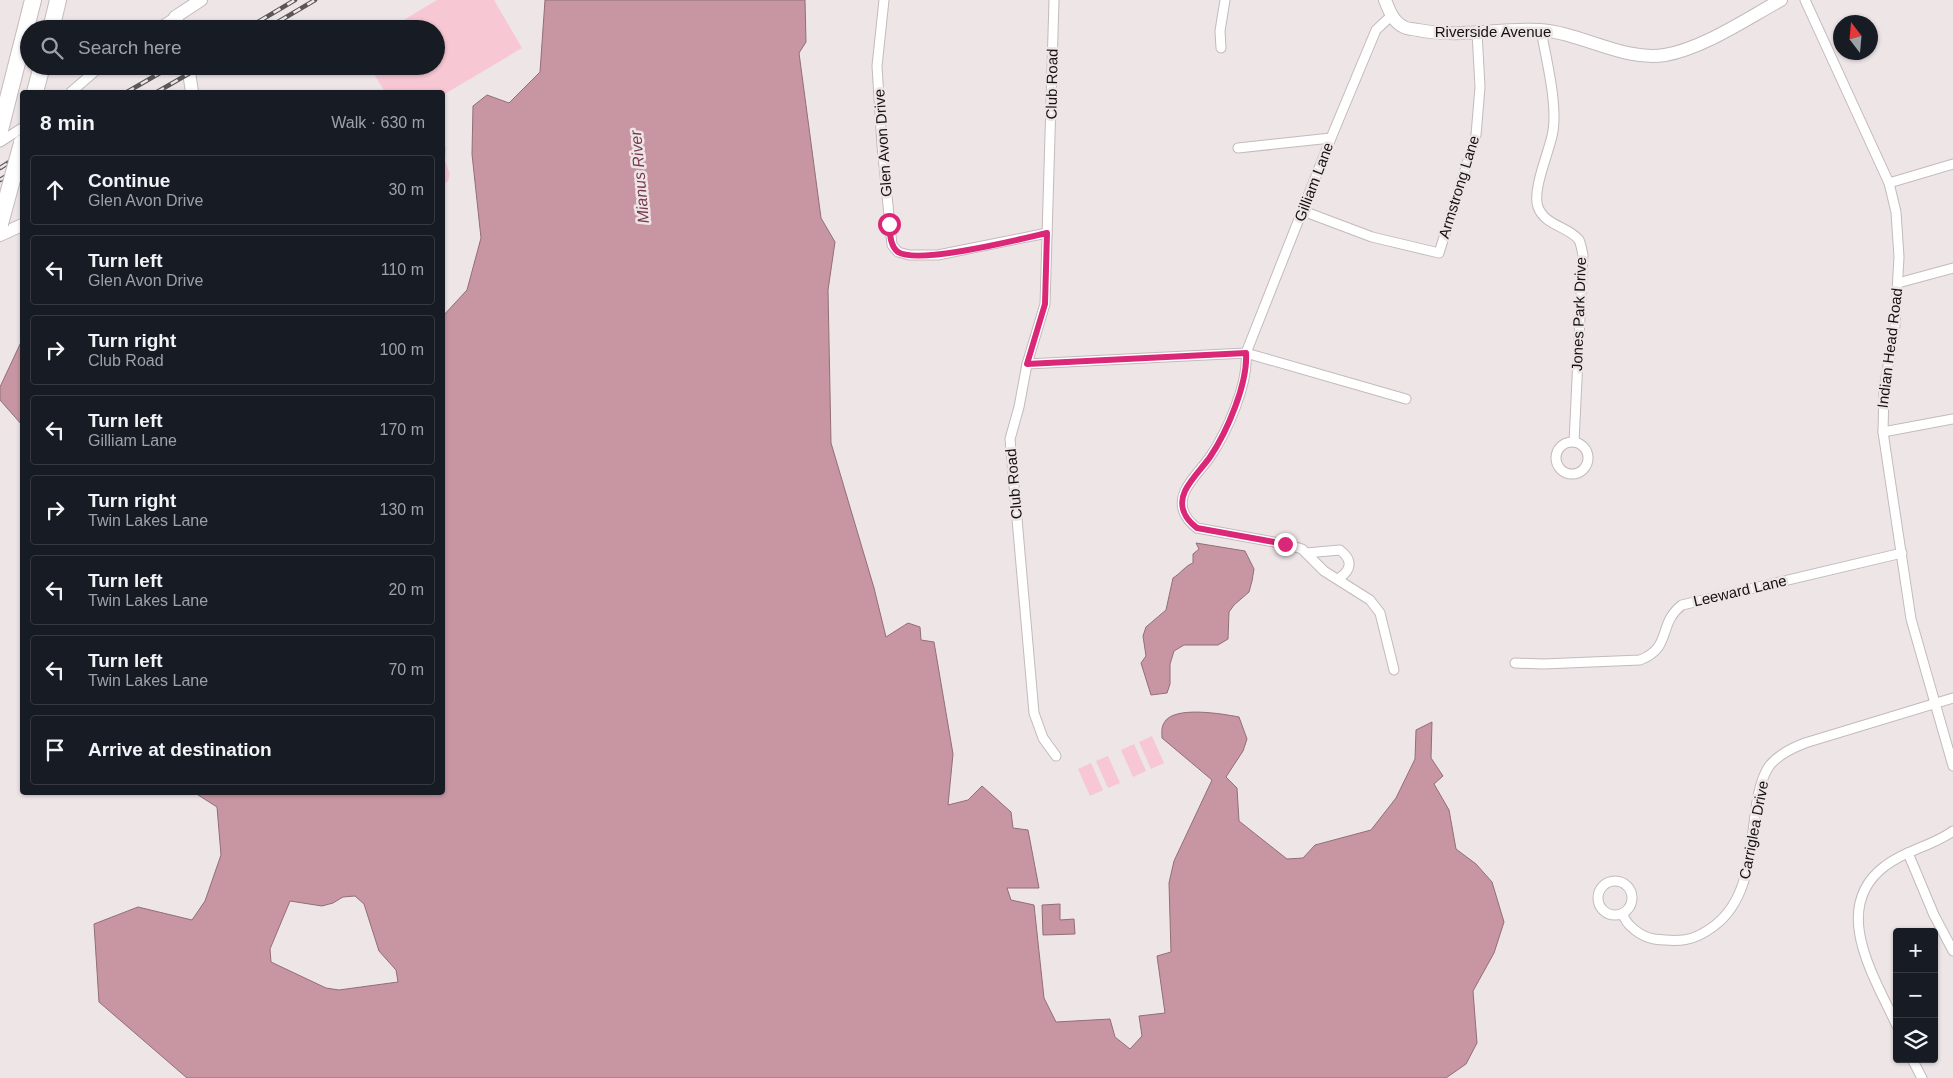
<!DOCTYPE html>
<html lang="en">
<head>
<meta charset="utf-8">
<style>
  :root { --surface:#171b24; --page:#20242c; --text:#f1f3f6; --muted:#9ea1a6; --line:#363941 }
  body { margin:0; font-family:Helvetica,sans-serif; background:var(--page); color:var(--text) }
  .controls { position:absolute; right:15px; bottom:15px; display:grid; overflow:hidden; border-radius:5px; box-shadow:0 1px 4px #0004 }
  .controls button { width:45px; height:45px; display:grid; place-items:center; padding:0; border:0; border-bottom:1px solid var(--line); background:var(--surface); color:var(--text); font:25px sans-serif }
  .compass { position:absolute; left:1833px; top:15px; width:45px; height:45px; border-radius:50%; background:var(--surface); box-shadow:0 1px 4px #0004; rotate:344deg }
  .stop { position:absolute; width:15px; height:15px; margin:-11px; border:4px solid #db2777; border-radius:50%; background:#fff }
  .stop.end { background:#db2777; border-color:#fff; box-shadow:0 1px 5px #0008 }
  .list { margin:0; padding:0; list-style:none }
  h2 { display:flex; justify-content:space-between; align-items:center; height:65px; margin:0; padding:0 20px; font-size:21px }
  h2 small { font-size:16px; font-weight:400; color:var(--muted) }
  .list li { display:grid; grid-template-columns:32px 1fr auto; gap:15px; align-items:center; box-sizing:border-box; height:70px; margin:0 10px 10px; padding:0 10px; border:1px solid var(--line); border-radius:5px }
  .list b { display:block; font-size:19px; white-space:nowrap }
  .list p { margin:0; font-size:16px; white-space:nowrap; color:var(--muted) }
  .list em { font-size:16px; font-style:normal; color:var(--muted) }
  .icon { flex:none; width:28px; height:28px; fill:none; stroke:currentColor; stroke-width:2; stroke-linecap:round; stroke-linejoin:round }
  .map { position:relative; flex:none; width:1953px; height:1078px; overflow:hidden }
  .search { position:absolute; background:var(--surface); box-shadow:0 1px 4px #0004; left:20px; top:20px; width:425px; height:55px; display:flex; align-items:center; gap:12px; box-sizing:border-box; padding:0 18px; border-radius:28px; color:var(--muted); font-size:19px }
  .panel { position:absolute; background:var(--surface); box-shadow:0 1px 4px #0004; left:20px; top:90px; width:425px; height:705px; border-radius:5px }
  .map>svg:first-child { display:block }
</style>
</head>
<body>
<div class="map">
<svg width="1953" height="1078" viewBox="0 0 1953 1078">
  <rect width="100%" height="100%" fill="#eee5e7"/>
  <!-- green -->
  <g fill="#f7c7d3">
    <path d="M437,0H494L522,48L443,95L442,92H385L369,66H436V29H389Z"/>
    <path d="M443,141L446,148L445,161L450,174L448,181L443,185Z"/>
    <path d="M1152,736L1164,763L1151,769L1139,742Z"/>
    <path d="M1134,744L1146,771L1133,777L1121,750Z"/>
    <path d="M1108,756L1120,783L1108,788L1096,761Z"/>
    <path d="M1091,763L1103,790L1090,796L1078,769Z"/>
  </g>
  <!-- water -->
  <g fill="#c796a2" stroke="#926e77" fill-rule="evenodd">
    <path d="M545,0H805L806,42L799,53L821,218L835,242L828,290L831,443L874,588L886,637L908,623L920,627L921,640L934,642L953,754L948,805L968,800L982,786L1011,812L1013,828L1028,830L1039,888H1007L1011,900L1034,905L1044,998L1056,1022L1110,1019L1115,1037L1130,1049L1142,1036L1139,1016L1165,1013L1157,956L1171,952L1169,883L1174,861L1212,780L1162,738C1162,733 1161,728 1164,723C1173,705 1223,714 1239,717L1247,739L1243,751L1226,777L1237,788L1239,821L1287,859L1303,858L1315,845L1371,830L1396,798L1415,759L1416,730L1432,722L1431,758L1443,776L1434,784L1449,810L1456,849L1476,864L1492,882L1504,922L1494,953L1473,991L1477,1043L1466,1064L1446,1078H187L99,1002L94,924L138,907L192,920L205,901L221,855L217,807L195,793L442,792L443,316L467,290L481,238L472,154L473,106L487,95L509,103L540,72ZM355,896L364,904L379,951L396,970L398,982L339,990L326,988L271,962L270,949L290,901L322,906L333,903L343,897Z"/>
    <path d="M22,340V425L0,400V387Z"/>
    <path d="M1196,543L1245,551L1254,569L1252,581L1249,592L1234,605L1229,612L1228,639L1218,645H1184L1174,651L1170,664V684L1167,693L1151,695L1141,663L1146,656L1143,636L1146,627L1166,610L1173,578C1181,573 1185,566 1193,563V554L1199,549Z"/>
    <path d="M1060,904V920L1074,919L1075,934L1043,935L1042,905Z"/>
  </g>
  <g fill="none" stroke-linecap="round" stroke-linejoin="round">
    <defs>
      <g id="street">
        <path d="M884,0L877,66L882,146L892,245L898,252L909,255H938L1047,233"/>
        <path d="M1054,0L1045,304L1027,364L1019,407L1010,439L1034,713L1043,738L1056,756"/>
        <path d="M1805,0L1889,183L1896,212L1899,257L1895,326L1884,389L1883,432L1911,619L1953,766"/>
        <path d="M157,29L175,17"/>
        <path d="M1541,30C1546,59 1559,108 1552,136C1548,154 1532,191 1538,207C1545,226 1568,226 1579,240C1581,244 1582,251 1583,255L1574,442"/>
        <path d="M1221,48L1220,31L1225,0"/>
        <path d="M71,92L101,66"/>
        <path d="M0,142L22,128"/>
        <path d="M1238,148L1331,138"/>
        <path d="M1889,183L1953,164"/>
        <path d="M1303,211L1372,237L1439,253L1476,135L1480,87L1477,32"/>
        <path d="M1898,283L1953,268"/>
        <path d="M1027,364L1246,353L1331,138L1376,30L1391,16"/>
        <path d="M1883,432L1953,419"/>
        <circle cx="1572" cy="458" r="16"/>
        <path d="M1306,553L1340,550C1353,560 1352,570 1338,579"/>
        <path d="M1515,663L1543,664L1640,660C1673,647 1657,624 1682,605L1902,553"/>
        <path d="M1394,670L1380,613L1370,600L1324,571L1302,549L1285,544L1197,528C1185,519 1178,506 1185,491C1190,480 1203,467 1210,457C1227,432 1249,383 1246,353L1406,399"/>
        <path d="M1908,853L1934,915L1953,951"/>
        <circle cx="1615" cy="898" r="17"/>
        <path d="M1623,914C1626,926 1642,937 1654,939C1679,942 1693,942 1714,926C1750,899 1750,849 1756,808C1758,794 1761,777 1770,765C1779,754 1792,748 1805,743L1953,698"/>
        <path d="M1897,1026C1875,978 1829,908 1885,866C1905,850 1933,846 1953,831"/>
        <path d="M1912,1059L1922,1078"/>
      </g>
      <g id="secondary">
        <path d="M1385,0C1389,10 1393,22 1404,27C1407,29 1414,29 1418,30C1458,38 1499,28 1539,30C1580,32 1624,62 1665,55C1704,48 1746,19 1781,0"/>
        <path d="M181,29L175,17L201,0"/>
        <path d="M188,66L192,92"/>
        <path d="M0,235L22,225"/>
      </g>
      <g id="highway">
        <path d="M51,29L58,0"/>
        <path d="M35,92L42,66"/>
        <path d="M0,130L33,0"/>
      </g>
    </defs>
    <!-- street casing -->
    <use href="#street" stroke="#c3babc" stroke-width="11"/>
    <!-- secondary casing -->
    <use href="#secondary" stroke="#c3babc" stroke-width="14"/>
    <!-- highway casing -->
    <use href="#highway" stroke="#c3babc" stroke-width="18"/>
    <!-- street -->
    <use href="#street" stroke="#fff" stroke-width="9"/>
    <!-- secondary -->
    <use href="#secondary" stroke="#fff" stroke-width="12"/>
    <!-- highway -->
    <use href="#highway" stroke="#fff" stroke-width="16"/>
    <defs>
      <g id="rail">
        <path d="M246,29L295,0"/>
        <path d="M266,29L315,0"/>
        <path d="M127,92L172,66"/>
        <path d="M157,92L202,66"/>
        <path d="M0,168L22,154"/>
        <path d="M0,180L22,166"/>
      </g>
    </defs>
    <!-- rail casing -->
    <use href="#rail" stroke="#5b5658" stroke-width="4.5"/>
    <!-- rail -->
    <use href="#rail" stroke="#eee5e7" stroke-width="2.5" stroke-dasharray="8" stroke-linecap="butt"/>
    <defs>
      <path id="highway-bridge" d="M0,224L22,143"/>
    </defs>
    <!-- highway-bridge casing -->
    <use href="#highway-bridge" stroke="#c3babc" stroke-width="18" stroke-linecap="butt"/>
    <!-- highway-bridge -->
    <use href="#highway-bridge" stroke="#fff" stroke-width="16"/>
  </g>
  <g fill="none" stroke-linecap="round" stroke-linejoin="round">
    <!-- route -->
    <path stroke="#db2777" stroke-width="6" d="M889,224C890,233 890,246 898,252C918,265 1021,239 1047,233L1045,304L1027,364L1246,353C1248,383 1227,432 1210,457C1203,467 1190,480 1185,491C1178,506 1185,519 1197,528L1285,544"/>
  </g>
  <g text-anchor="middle" stroke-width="5" stroke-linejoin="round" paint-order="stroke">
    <!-- street labels -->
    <g font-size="15" fill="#151213" stroke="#eee5e7">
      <text x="1493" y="37">Riverside Avenue</text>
      <text transform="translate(1052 84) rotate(-89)" y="5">Club Road</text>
      <text transform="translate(883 143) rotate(-94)" y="5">Glen Avon Drive</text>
      <text transform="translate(1314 182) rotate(-69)" y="5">Gilliam Lane</text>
      <text transform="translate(1459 187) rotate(-73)" y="5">Armstrong Lane</text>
      <text transform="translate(1579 314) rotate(-88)" y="5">Jones Park Drive</text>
      <text transform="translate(1890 348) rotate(-83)" y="5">Indian Head Road</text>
      <text transform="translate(1014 484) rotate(-95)" y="5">Club Road</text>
      <text transform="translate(1740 591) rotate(-13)" y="5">Leeward Lane</text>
      <text transform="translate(1754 830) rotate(-79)" y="5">Carriglea Drive</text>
    </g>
    <!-- water labels -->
    <g font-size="16" font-style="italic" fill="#793a4d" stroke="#eee5e7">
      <text transform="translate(639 177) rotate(-95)" y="6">Mianus River</text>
    </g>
  </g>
</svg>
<div class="controls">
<button>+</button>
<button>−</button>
<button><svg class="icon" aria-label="layers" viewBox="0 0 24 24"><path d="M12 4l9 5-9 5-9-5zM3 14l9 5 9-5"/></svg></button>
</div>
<svg class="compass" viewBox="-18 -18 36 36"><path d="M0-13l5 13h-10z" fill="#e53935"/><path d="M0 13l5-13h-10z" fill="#9ea1a6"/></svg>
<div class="stop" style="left:889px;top:224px"></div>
<div class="stop end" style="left:1285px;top:544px"></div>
<div class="search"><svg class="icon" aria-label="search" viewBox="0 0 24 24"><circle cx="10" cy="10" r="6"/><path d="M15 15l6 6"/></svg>Search here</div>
<section class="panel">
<h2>8 min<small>Walk · 630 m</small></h2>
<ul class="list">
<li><svg class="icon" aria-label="ahead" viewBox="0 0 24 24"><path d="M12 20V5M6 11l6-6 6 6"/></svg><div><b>Continue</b><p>Glen Avon Drive</p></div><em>30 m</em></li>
<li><svg class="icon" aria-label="left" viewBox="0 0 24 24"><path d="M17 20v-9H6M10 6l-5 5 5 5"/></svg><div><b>Turn left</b><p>Glen Avon Drive</p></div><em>110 m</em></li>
<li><svg class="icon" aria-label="right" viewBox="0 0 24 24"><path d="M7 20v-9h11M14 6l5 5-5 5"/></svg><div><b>Turn right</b><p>Club Road</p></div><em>100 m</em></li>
<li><svg class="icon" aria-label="left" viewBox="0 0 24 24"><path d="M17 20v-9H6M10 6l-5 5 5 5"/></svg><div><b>Turn left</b><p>Gilliam Lane</p></div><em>170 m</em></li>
<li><svg class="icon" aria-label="right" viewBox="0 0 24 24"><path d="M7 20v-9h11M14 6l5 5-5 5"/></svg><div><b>Turn right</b><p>Twin Lakes Lane</p></div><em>130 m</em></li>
<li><svg class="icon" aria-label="left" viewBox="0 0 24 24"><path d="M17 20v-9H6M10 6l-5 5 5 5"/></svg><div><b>Turn left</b><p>Twin Lakes Lane</p></div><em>20 m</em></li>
<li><svg class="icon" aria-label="left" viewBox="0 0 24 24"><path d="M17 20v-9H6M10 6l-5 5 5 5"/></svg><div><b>Turn left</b><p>Twin Lakes Lane</p></div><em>70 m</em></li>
<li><svg class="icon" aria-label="arrive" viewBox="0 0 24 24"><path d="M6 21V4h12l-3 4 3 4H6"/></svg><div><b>Arrive at destination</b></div></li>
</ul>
</section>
</div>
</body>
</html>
